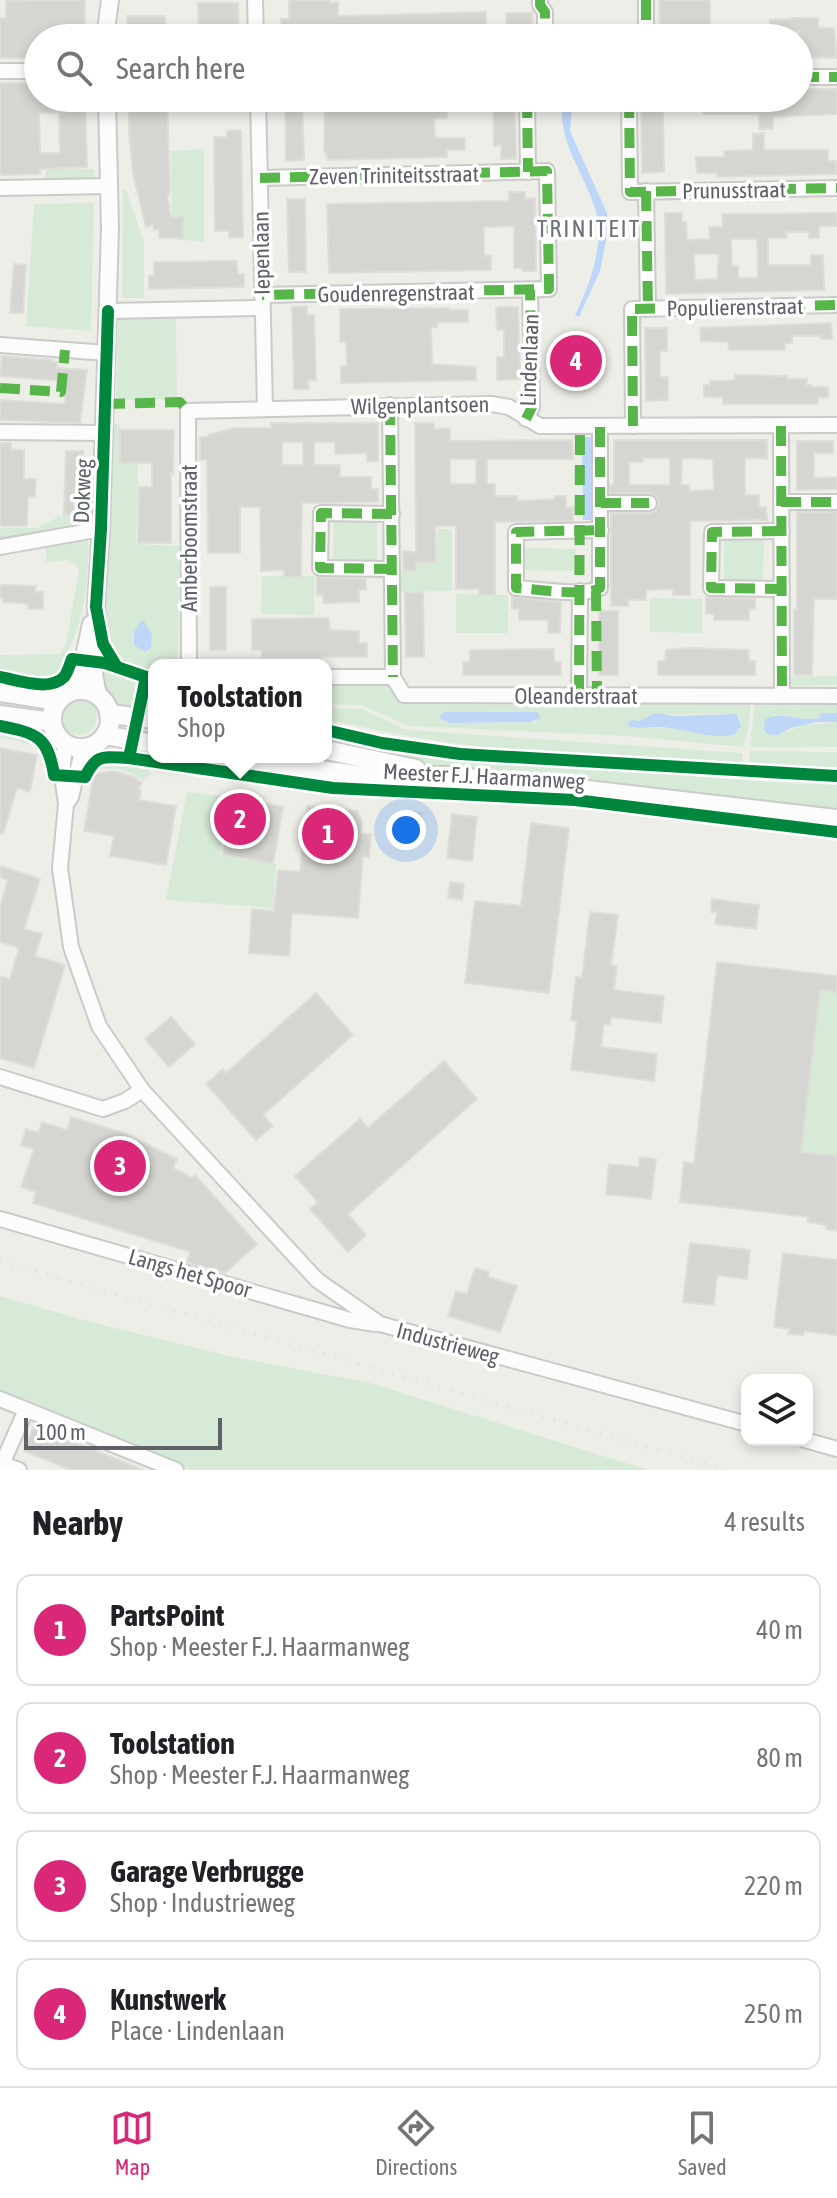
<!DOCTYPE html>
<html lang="en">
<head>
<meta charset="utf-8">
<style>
  :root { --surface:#fff; --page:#f2f2f2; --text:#202124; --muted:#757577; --line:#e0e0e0; --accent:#db2777 }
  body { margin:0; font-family:"Asap Condensed",sans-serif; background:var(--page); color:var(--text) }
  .controls { position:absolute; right:24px; bottom:24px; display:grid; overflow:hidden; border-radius:16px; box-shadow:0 4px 12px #0003 }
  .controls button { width:72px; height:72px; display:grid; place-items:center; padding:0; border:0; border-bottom:2px solid var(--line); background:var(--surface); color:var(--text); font:40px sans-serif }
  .scale { position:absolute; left:24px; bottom:20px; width:198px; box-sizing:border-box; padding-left:8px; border:4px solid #5e6167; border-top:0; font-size:22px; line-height:28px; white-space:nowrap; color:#5e6167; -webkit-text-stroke:6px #fff; paint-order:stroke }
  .you { position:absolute; left:406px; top:830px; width:28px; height:28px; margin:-20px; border:6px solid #fff; border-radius:50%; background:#1a73e8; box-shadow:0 0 0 12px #1a73e833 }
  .badge { display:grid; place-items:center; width:52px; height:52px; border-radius:50%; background:var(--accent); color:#fff; font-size:26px; font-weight:700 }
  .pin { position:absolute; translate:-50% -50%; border:4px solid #fff; box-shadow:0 2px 8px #0006 }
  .popup { position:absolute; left:148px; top:659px; width:184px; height:104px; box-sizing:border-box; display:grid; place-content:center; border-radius:16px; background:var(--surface); filter:drop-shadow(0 2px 6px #0005); font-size:26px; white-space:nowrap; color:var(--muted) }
  .popup b { font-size:30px; color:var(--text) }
  .popup::after { content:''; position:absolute; left:50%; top:100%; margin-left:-16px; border:16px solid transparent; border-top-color:var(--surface) }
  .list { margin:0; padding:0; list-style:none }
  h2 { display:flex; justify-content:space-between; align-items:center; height:104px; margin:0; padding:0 32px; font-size:34px }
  h2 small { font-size:26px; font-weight:400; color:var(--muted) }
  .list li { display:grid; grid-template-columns:52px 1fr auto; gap:24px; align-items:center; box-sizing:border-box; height:112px; margin:0 16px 16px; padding:0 16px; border:2px solid var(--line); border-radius:16px }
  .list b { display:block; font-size:30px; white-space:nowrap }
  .list p { margin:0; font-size:26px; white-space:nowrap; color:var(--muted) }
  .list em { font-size:26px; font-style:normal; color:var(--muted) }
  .icon { flex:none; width:44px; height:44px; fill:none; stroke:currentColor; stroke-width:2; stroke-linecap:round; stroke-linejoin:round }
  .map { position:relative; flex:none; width:837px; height:1470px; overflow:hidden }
  .search { position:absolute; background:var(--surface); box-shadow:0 4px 12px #0003; left:24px; right:24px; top:24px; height:88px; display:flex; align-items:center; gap:20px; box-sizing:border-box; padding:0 28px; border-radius:44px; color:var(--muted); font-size:30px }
  .sheet { height:616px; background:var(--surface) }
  nav { display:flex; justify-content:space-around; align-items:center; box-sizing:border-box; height:112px; border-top:2px solid var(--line); background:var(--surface); font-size:22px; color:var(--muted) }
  nav a { display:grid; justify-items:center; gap:4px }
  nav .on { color:var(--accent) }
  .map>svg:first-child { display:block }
</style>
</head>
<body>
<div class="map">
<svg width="837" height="1470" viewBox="0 0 837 1470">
  <rect width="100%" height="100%" fill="#eeeee9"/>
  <!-- green -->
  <g fill="#d7ead7" fill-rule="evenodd">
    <path d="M204,149V242L172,239L171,151Z"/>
    <path d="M46,169H94V178L46,179Z"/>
    <path d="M123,190H126L144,242V298H122Z"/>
    <path d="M94,203L91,331L26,326L34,204Z"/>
    <path d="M118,317L176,319L177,399L116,400Z"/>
    <path d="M112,424L120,425L119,464H138L136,544L179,546L178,665H154V673L119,659L103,637Z"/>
    <path d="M60,516L84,517V521L0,543V528H37Z"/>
    <path d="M334,517H377V564H333Z"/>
    <path d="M437,529H452V591L400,592L399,571H417L418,563H437Z"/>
    <path d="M764,535L763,582H724V536Z"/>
    <path d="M84,539L89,543C87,584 86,616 67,653L70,656C68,661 66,669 62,673C49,688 17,675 0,672V655L60,654L66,644L79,569L69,560L46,562V545Z"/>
    <path d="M518,548L576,549L575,571L518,570Z"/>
    <path d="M262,576H315L314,615L261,614Z"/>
    <path d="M456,594L508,595V633H456Z"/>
    <path d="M650,598L702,599V633L650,632Z"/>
    <path d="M100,666L154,683V715L114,707L101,689Z"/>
    <path d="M837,676V685L787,686L788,677Z"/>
    <path d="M326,682L388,683L401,701H751L749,725L743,747L628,736L408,726L362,705L326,704ZM445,712H537L536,722L450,723L444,722ZM729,714H737L740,720L724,737L673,728H633C649,709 704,715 729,714Z"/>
    <circle cx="78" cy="716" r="19"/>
    <path d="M755,700L837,701V713H821L819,718L814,720L774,715L781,734L803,725L837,722V747H750Z"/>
    <path d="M326,708L361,709L407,730L742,753V768C603,759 461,752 326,719Z"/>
    <path d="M0,728L35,736L46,753L49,765L36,746L0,737Z"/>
    <path d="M326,734L383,748L438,756L752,781L837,785V809L447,768L326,747Z"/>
    <path d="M750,751L837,752V773L748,769Z"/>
    <path d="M102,758L148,765L151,774L143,781C127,769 111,765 91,772L96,762Z"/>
    <path d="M187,792L229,797L220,855L276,864L273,908L166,900Z"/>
    <path d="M820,990L837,992V1156L801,1152Z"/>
    <path d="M0,1296L94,1323L234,1357L370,1383L648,1470H191L0,1394Z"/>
  </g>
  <!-- water -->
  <g fill="#bed6f8">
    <path d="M562,98H573L570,131L607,213L608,230L600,271L579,317L575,315C591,283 606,241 594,205C580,166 558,142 562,98Z"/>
    <path d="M582,437H591V520H583Z"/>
    <path d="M141,621H144L152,635L151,648L145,652L134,645V632Z"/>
    <path d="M445,712H537L541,718L530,722L450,723L440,719L441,714Z"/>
    <path d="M656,713L674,716L737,714L741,726L734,735C707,740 684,727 657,727C647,727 635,730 627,725L631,720L639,721Z"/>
    <path d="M821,713H837V722H817L791,728L777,735L767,734L764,730L765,720C780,709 801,723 819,718Z"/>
  </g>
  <!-- building -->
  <g fill="#d5d5d2" stroke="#deddd8" stroke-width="2" fill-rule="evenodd">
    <path d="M62,0H85L84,38H37V58H0V18H6V1Z"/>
    <path d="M289,0H329L330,3L338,2V16L486,12V32H473V38H334V35L282,38L281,19H289Z"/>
    <path d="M659,0H710V30L677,31V23L660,24Z"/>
    <path d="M198,3H238L239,38H199Z"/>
    <path d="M506,13H532L533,38L507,36Z"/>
    <path d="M127,16H165L166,36L128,38Z"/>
    <path d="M791,18H818V28H834L837,58L799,57V31L770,30V20L793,19Z"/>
    <path d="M0,83H38V98H85L87,167L40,169V174L0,175ZM59,112L60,153H40L39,113Z"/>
    <path d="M799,89H837V114L773,117V129H759V114H703L702,102H714V98H799Z"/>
    <path d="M129,98H167L170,188L169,195L167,196L171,217H183V238H159V229L154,230L153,225L146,227L133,173L129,133Z"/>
    <path d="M285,98H302L304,160L286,161Z"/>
    <path d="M325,98H446L447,118L434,119L435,138H465V150H447V157L327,160L326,152H324Z"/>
    <path d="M493,98L515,101L516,159H501V145L494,146Z"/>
    <path d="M641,98H656V106H663L664,172L642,173Z"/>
    <path d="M241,130L243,237L229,238V231H215L214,137H227V131Z"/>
    <path d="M764,133V150H828V161H836V174L717,177V173H697L696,157H724V151L753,150V134Z"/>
    <path d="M509,192H525V199L535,198L536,271H522V268H514V226L484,227V256H491V270L329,273L327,204L509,201Z"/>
    <path d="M287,199H305L306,272H289Z"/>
    <path d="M665,213H682V222H686L687,240L710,239L709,227H723L722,214L837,213V226H819V238H809V232H786L787,238H768V265H811V255H823L824,290L666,294ZM731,239H757L758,278H738V266H732ZM694,254H719L717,279L695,280Z"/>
    <path d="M236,261L238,274H244V287L149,289V276H154V262Z"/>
    <path d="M14,264L26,265L23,313H10Z"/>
    <path d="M307,306V315H314L316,380H308L309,389H294L292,307Z"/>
    <path d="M496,307H518L520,379L497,380V357H504V330H497Z"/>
    <path d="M450,308V310H468V322H438L437,327H431L432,364L476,367V380L341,383V366H347L346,342H340V309Z"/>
    <path d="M831,323L832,339H821V336H792V343H785V350H729L728,342L701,341L700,328Z"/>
    <path d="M645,328H667V351H660V377H668V400L646,401Z"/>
    <path d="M2,356L52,360L51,362H57V368L87,370L80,423L0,420V400L65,404L66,381L0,376Z"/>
    <path d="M735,375L787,376V379H807L806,385H811V387H828V397L818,398V404H723V397H704V385H710V381H730L735,379Z"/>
    <path d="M271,423H378V461L367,462V453L335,454V442H314V465H340V477H371V489H378V502L302,503L301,577H284V570L261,571L260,507H240V553H208L207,460H200V437H208V435L234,428H271ZM282,442H303V465H282Z"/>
    <path d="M415,423H434V429L450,428V441L572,440L573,459H487V484H495V496H517V501L555,499V496H566V508L573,507V521L495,522V595H479V589H456V526H435L436,562H416V571L403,570V551L416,552ZM450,459H476V484H450Z"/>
    <path d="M120,430H174L173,473H171V543H138L139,487H152V463H120Z"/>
    <path d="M614,440H767V459L745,458V495H759V507H766L767,520L690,521V595H673V589L646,590V600H628V606H611V513H650L655,511L659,504L657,497L650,493H610V485H614ZM643,458H670V485H629V462H643ZM682,458L713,459L714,490L689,491V485H681Z"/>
    <path d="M797,441H833V453H814V478L837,477V489L797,490Z"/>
    <path d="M0,443H11V450H24V479H36L35,497H28L27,526H0Z"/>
    <path d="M66,451H83L81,515H64Z"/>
    <path d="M797,512H837V599H814L812,675H794V610H797Z"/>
    <path d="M317,577L366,579V590H359V602L324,603L323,595H317Z"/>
    <path d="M0,585L36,586L35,592H43V609H28V604L18,603L3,602V598L0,597Z"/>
    <rect x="210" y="587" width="16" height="63"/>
    <path d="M423,592L424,657H406L405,593Z"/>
    <path d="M512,597L561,602L560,633H548V620H519V609H512Z"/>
    <path d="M706,597L755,599V609H749V620H714V614H706Z"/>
    <rect x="599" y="611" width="19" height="64"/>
    <path d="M329,618L330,630L359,631V643H367V657H262V650H252V619Z"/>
    <path d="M689,648L748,650L749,661H755V675H658V661H665L666,650Z"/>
    <path d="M554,649V662H561V675H463V662H470V650Z"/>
    <path d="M0,748L37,755L30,792L17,788L3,834L0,833Z"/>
    <path d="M114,771L134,777L142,783L138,788L141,790L139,800L176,806L166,865L110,856L114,836L84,831L94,774Z"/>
    <path d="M233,797L283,807L273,863L223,854Z"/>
    <path d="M307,806L357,811L362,822L361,834H371L369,857L363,856L358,918L292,913L289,956L249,953L252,909L274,911L278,870L300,872Z"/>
    <path d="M405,811L422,813L420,831L403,829Z"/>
    <path d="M452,814L477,817L472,861L447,858Z"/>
    <path d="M531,823L569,828L549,993L465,983L475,901L521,906Z"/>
    <path d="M0,866L40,879L24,929L42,934L35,956L65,965L34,1068L0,1058V976L10,979L19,948L0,942V906L8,880L0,877Z"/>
    <path d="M450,882L464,884L462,900L448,898Z"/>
    <path d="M712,899L759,905L756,929L715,924L717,912H711Z"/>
    <path d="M590,912L618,915L611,965L617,966L614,990L664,996L661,1023L611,1017L610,1025L604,1024L601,1047L657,1054L654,1081L571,1070L577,1021L571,1020L576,977L582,978Z"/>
    <path d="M717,962L837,976V992L820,990L801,1152L837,1156V1231L826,1229V1225L808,1222V1217L680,1202L684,1162L694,1164Z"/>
    <path d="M316,993L353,1035L263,1115L273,1126L256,1140L206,1084L223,1069L226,1073Z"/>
    <path d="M171,1017L195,1044L169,1067L145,1039Z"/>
    <path d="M444,1061L477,1099L348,1214L366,1235L348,1252L310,1209L318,1202L295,1176L360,1119L368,1128Z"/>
    <path d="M71,1117L123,1133L177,1159L173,1168L192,1178L195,1175L257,1244L225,1273L187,1262L190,1252L33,1203L36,1192L21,1187L34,1149L21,1145L26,1129L39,1133L42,1122L67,1130Z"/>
    <path d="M640,1157L656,1159L651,1199L606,1194L609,1164L639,1167Z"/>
    <path d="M690,1243L750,1250L747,1279L717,1275L714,1305L683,1302Z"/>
    <path d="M783,1253L837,1260V1335L804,1331L803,1335L788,1334L789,1329L774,1327Z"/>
    <path d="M475,1268L489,1272L488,1277L517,1286L500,1332L448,1316L456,1291L467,1294Z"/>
    <path d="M34,1426L143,1470H71L24,1451Z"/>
  </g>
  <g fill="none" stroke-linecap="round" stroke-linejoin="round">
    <defs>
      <g id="minor">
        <path d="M255,0L256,38"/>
        <path d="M540,0V5L545,12V38"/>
        <path d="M646,0V38"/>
        <path d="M0,71H38"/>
        <path d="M799,77H837"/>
        <path d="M258,98L265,408"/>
        <path d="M527,98L528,172"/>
        <path d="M629,98L630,192L837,188"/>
        <path d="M260,178L547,171L549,289L262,295"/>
        <path d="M0,188L109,186"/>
        <path d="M646,191L648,309"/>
        <path d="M108,311L262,308"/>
        <path d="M0,345L107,353"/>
        <path d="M390,405L393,677"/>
        <path d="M526,419L532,407L530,290"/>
        <path d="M633,426L632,309L837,305"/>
        <path d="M781,426L782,696"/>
        <path d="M600,427V588C584,597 536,589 516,588V532L601,530"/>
        <path d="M0,432L104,433"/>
        <path d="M781,502H837"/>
        <path d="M601,503H649"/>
        <path d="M392,514L321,513L320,568L392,569"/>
        <path d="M782,531L712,532L711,588L782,589"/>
        <path d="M0,547L101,529"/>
        <path d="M189,665L188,411L492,404L509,407L540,426L837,425"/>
        <path d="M326,677H393"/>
        <path d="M393,677L404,695L837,696"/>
        <path d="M579,695L580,591"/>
        <path d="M65,743L62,775L66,804L60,868L71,947L99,1026L142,1090L317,1280L380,1324L747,1424"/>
        <path d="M66,804L71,797L83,748"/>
        <path d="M0,1077L103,1109L125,1101L142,1090"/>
        <path d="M0,1219L350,1320L376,1324"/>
        <path d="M0,1399L176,1470"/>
        <path d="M805,1440L837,1449"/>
        <path d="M0,1463L19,1470"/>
        <path d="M2,1464L26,1410"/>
      </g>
      <g id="tertiary">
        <path d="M105,38L110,0"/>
        <path d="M77,690L91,624"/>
        <path d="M98,695L94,675L98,628L96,607L101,529L110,228L107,98"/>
      </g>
      <g id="secondary">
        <circle cx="81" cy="719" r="29"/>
        <path d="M0,692L58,701"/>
        <path d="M109,714L154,719"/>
        <path d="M0,715L52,722"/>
        <path d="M105,735L154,744"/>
        <path d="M326,750L416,769"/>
        <path d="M227,757L364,776H446L579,789L837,819"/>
      </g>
    </defs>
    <!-- minor casing -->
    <use href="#minor" stroke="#cacbc9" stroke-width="18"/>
    <!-- tertiary casing -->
    <use href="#tertiary" stroke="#cacbc9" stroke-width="20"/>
    <!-- secondary casing -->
    <use href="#secondary" stroke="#cbcbca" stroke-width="22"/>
    <!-- minor -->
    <use href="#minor" stroke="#fcfcfc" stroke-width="14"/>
    <!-- tertiary -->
    <use href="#tertiary" stroke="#fcfcfc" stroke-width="16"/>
    <!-- secondary -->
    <use href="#secondary" stroke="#fcfcfc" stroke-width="18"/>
    <!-- rail -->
    <path stroke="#e4e5e4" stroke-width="4" stroke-dasharray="2 10" stroke-linecap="butt" d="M0,1261L728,1470"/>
    <!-- quiet -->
    <g stroke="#58b549" stroke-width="10" stroke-dasharray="20 10" stroke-linecap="butt">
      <path d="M540,0V5L545,12V38"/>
      <path d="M646,0V38"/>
      <path d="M799,77H837"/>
      <path d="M527,98L528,172"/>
      <path d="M629,98L630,192L837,188"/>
      <path d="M260,178L547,171L549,289L262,295"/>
      <path d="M646,191L648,309"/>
      <path d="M0,388L61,392L65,350"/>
      <path d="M105,404L180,402L188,411"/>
      <path d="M390,405L393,677"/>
      <path d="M526,419L532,407L530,290"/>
      <path d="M633,426L632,309L837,305"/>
      <path d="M781,426L782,696"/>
      <path d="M600,427V588C584,597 536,589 516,588V532L601,530"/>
      <path d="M781,502H837"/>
      <path d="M601,503H649"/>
      <path d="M392,514L321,513L320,568L392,569"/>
      <path d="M782,531L712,532L711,588L782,589"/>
      <path d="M596,591L597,695"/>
      <path d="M579,695L580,427"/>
    </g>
    <defs>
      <g id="cycleway">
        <path d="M108,311L101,529L96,607L103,644L117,667"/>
        <path d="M0,677C17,680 50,692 64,677C68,672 70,664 72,659L105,663L146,677"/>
        <path d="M0,726C36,733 48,736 54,775L85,777C97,753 103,757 129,758L146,677L154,679"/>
        <path d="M326,730L382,743L460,754L837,776"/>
        <path d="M129,758L333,788L575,800L837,832"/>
      </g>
    </defs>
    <!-- cycleway casing -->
    <use href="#cycleway" stroke="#fff" stroke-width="17"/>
    <!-- cycleway -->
    <use href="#cycleway" stroke="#00873e" stroke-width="12"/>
  </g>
  <g text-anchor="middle" stroke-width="7" stroke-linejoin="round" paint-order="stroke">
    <!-- street labels -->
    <g font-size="22" fill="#5e6167" stroke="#fff">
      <text transform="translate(394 175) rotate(-1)" y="8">Zeven Triniteitsstraat</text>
      <text transform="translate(734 190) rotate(-1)" y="8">Prunusstraat</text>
      <text transform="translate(261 253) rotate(-91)" y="8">Iepenlaan</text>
      <text transform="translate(396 293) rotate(-1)" y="8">Goudenregenstraat</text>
      <text transform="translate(735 307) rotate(-1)" y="8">Populierenstraat</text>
      <text transform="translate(529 360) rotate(-88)" y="8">Lindenlaan</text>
      <text transform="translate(420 405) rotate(-1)" y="8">Wilgenplantsoen</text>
      <text transform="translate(82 491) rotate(-88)" y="8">Dokweg</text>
      <text transform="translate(189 538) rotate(-90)" y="8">Amberboomstraat</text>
      <text x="576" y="704">Oleanderstraat</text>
      <text transform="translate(484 776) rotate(3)" y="8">Meester F.J. Haarmanweg</text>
      <text transform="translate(190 1273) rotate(16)" y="8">Langs het Spoor</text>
      <text transform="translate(448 1343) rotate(15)" y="8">Industrieweg</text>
    </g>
    <!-- neighbourhood labels -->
    <g font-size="24" letter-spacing="2" fill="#6f7279" stroke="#fff">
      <text x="589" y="237">TRINITEIT</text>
    </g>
  </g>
</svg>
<div class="controls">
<button><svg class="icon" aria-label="layers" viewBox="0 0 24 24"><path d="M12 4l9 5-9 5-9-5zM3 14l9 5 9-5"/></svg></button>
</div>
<div class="scale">100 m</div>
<div class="you"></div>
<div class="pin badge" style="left:328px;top:834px">1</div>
<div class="pin badge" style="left:240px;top:819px">2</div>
<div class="popup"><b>Toolstation</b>Shop</div>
<div class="pin badge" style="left:120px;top:1166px">3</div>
<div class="pin badge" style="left:576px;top:361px">4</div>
<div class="search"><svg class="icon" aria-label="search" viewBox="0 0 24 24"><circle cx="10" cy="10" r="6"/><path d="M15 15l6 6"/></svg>Search here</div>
</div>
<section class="sheet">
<h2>Nearby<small>4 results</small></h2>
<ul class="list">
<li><span class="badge">1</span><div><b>PartsPoint</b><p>Shop · Meester F.J. Haarmanweg</p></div><em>40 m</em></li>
<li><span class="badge">2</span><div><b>Toolstation</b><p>Shop · Meester F.J. Haarmanweg</p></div><em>80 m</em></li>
<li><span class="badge">3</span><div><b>Garage Verbrugge</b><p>Shop · Industrieweg</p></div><em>220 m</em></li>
<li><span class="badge">4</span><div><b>Kunstwerk</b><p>Place · Lindenlaan</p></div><em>250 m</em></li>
</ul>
</section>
<nav>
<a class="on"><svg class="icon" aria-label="map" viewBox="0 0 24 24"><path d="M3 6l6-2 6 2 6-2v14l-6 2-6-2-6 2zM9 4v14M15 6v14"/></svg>Map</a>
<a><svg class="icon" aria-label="directions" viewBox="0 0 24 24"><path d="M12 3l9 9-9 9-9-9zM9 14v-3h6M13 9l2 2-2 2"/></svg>Directions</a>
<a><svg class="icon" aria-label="saved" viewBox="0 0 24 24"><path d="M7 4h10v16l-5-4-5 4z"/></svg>Saved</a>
</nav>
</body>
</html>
